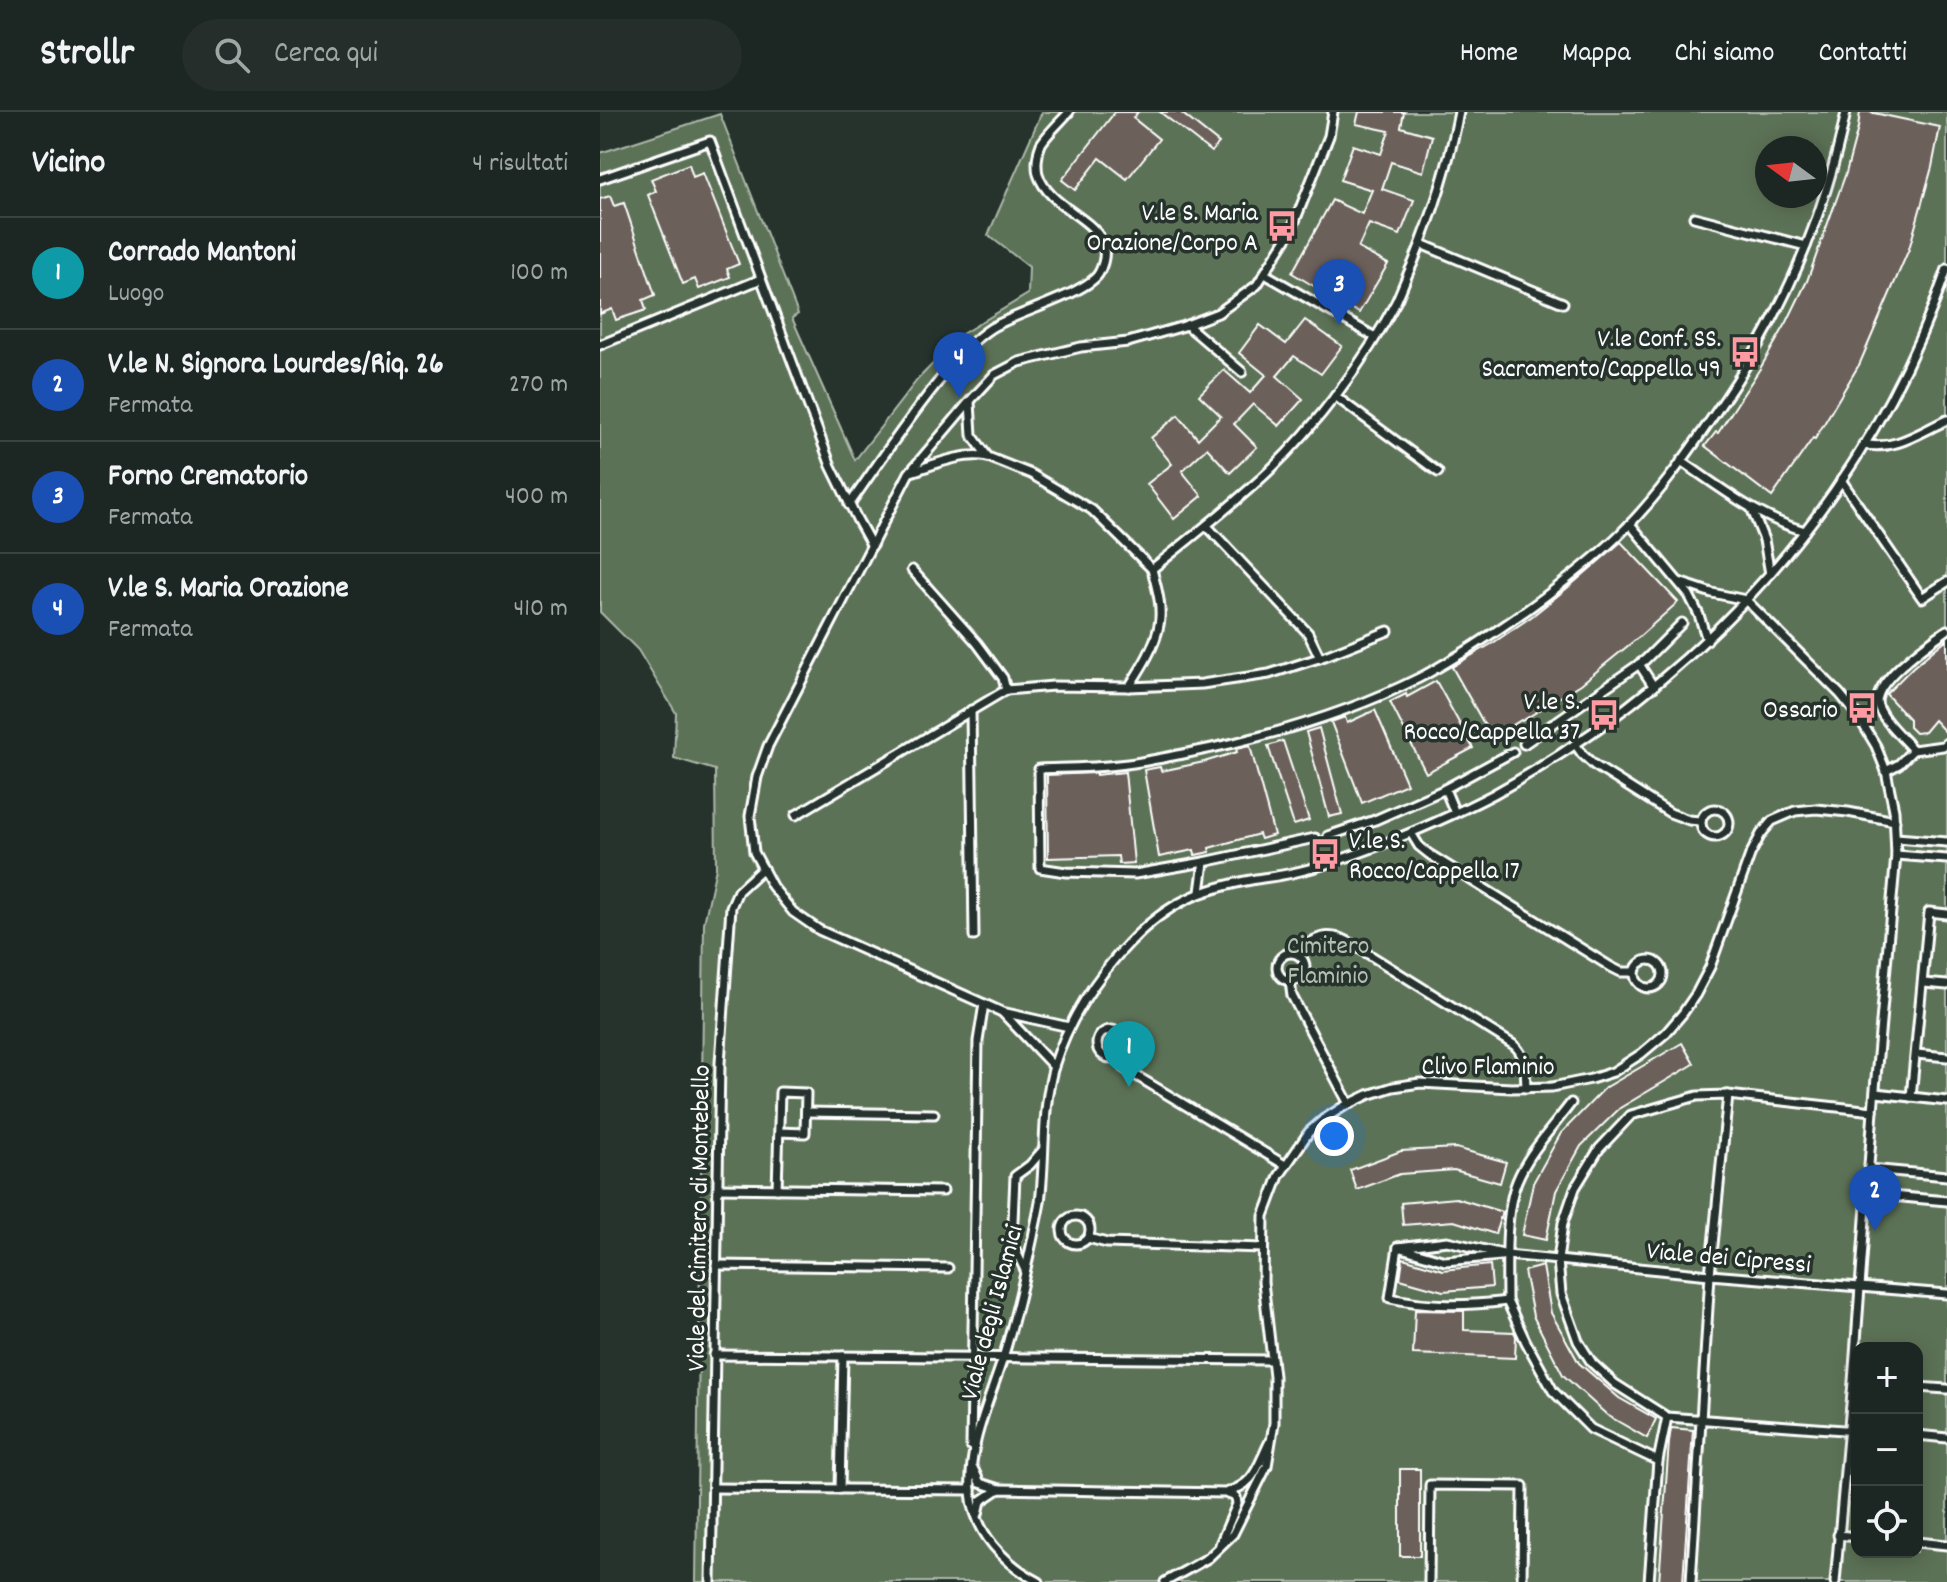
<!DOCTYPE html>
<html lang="it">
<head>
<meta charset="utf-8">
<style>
  :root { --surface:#1c2622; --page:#252e2a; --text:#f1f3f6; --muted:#a0a5a5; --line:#3a4340; --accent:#ff9aa2 }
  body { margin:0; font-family:Dekko,sans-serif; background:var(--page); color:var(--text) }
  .controls { position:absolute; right:24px; bottom:24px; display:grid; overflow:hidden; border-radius:16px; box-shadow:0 4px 20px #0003 }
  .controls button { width:72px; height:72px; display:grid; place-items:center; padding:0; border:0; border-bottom:2px solid var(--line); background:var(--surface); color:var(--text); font:40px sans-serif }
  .compass { position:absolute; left:1155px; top:24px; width:72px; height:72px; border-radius:50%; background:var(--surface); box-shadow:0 4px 20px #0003; rotate:285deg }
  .you { position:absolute; left:734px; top:1024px; width:28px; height:28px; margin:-20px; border:6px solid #fff; border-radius:50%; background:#1a73e8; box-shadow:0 0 0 12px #1a73e833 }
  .badge { display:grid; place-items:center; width:52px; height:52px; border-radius:50%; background:var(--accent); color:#fff; font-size:26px; font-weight:700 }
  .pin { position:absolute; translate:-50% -66px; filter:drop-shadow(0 2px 4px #0008) }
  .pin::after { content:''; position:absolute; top:42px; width:28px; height:24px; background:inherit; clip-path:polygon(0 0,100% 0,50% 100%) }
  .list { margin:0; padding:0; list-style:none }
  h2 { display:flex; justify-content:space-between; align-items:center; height:104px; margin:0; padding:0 32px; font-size:34px }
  h2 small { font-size:26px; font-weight:400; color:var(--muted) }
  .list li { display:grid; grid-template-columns:52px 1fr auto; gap:24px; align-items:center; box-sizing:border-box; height:112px; padding:0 32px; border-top:2px solid var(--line) }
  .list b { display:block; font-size:30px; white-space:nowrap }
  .list p { margin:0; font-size:26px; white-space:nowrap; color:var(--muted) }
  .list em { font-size:26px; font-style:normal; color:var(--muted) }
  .icon { flex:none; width:44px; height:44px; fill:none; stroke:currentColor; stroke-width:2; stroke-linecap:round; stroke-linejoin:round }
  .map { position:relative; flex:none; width:1347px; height:1470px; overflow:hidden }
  header { display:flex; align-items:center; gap:48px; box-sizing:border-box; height:112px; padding:0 40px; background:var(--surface); border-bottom:2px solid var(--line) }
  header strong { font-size:38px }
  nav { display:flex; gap:44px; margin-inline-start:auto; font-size:28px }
  .search { width:560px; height:72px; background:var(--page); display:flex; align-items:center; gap:20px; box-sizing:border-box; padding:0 28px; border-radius:44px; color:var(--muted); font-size:30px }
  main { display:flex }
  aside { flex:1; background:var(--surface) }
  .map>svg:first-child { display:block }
</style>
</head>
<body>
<header>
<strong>Strollr</strong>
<div class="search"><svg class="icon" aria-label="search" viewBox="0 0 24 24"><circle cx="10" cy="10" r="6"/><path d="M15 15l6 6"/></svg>Cerca qui</div>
<nav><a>Home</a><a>Mappa</a><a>Chi siamo</a><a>Contatti</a></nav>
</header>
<main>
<aside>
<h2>Vicino<small>4 risultati</small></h2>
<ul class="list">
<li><span class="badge" style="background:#0f9aa8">1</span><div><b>Corrado Mantoni</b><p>Luogo</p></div><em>100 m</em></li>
<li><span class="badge" style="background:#1a4fb4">2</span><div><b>V.le N. Signora Lourdes/Riq. 26</b><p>Fermata</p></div><em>270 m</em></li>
<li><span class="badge" style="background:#1a4fb4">3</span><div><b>Forno Crematorio</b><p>Fermata</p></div><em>400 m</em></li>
<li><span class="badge" style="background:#1a4fb4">4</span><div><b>V.le S. Maria Orazione</b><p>Fermata</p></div><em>410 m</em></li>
</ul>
</aside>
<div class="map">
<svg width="1347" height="1470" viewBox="0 0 1347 1470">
  <rect width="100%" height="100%" fill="#26332d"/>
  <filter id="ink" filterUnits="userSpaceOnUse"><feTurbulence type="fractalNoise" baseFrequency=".0125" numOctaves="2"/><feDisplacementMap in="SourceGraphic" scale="16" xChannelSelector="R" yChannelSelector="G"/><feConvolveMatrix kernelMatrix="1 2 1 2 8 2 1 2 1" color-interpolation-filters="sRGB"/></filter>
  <g filter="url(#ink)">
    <!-- green -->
    <path fill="#5b7256" stroke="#adb8aa" stroke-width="2" fill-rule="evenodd" d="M442,0H1347V1470H96L104,811L116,756L115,658L74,646L76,601L38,538L0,500V41L120,2L198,202L192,206L255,348L318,267L362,222L428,182L429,155L388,123ZM1167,36H1215V84H1167ZM1257,1236H1317V1440H1257Z"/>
    <!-- building -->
    <g fill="#6c605a" stroke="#fff" stroke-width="2">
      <path d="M515,0H538L533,6L559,27L527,67L500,46L475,78L462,68Z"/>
      <path d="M560,0H580L619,31L611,40Z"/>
      <path d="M759,0H804L801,15L832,24L823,60L791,50L782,77L814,88L800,123L769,112L758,136L788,152L759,201L692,161L732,88L762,102L772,78L740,68L753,33L781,42L789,19L756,12Z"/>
      <path d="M1260,0H1269L1340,15L1332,55L1309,137L1260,251L1215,327L1213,326L1172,385L1105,334L1116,320L1118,321L1161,255L1187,210L1207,169L1246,61L1258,16Z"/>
      <path d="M89,52L93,65L103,61L139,152L127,157L130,165L99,177L95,167L83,172L48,83L56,79L51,67Z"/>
      <path d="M10,84L14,94L24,91L55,183L43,188L46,198L16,208L12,197L0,202V87Z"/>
      <path d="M705,208L742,234L721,262L694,244L677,264L703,287L679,314L653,292L634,312L657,335L630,361L607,336L582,359L602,384L574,407L547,372L572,352L551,326L578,303L598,327L621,304L599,283L624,258L650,281L666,263L639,241L660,213L686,232Z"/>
      <path d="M1021,430L1078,490L1040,524L981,572L922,609L921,608L892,626L852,555L893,531L931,505L971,473Z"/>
      <path d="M1347,527V622L1334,608L1324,620L1315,621L1309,615V607L1286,582L1313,555Z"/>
      <path d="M836,569L873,636L826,661L790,590L806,582L807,585Z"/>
      <path d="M775,598L807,672L762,691L731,610L745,605L747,611Z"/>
      <path d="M719,616L742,702L729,705L706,620Z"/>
      <path d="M683,629L709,708L694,713L668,634Z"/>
      <path d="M650,634L674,723L661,727L659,722L609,736L610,740L595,743L594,738L559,745L544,658L560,655L561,659L604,650L637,640L636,637Z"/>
      <path d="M525,660L534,751L519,752L518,744L448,746L447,663L496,661V663Z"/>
      <path d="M1082,931L1094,952L1020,996L981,1034L956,1079L946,1128L922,1123L933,1071L961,1021L1005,976Z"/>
      <path d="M856,1036L906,1050L900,1071L854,1058L800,1062L757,1078L750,1058L801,1039Z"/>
      <path d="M856,1086L902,1100L895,1122L854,1109L803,1113L801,1091Z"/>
      <path d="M803,1146L843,1158L890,1153L892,1175L843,1179L800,1167Z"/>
      <path d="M943,1154L951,1201L979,1251L1019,1286L1056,1307L1047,1326L1007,1303L963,1263L933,1204L924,1159Z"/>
      <path d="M815,1198L864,1199V1218L914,1220L916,1224L915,1246L813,1242Z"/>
      <path d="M1071,1316L1093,1318L1083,1470H1059L1069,1330Z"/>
      <rect x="800" y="1357" width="20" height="87"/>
    </g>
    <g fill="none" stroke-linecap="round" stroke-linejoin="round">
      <defs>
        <g id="lane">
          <path d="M0,67L110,29L231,354L257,407L272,434"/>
          <path d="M1094,105L1206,134"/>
          <path d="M821,132L963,191"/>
          <path d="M665,162L775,225"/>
          <path d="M587,213L642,260"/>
          <path d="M0,233L161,167"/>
          <path d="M735,284L838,360"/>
          <path d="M1263,332C1294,340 1320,320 1347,308"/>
          <path d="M388,345L431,362L492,398L552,457C592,425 632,394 669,359C717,313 765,249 796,190C802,177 807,163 813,151C833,102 849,52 859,0"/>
          <path d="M1081,349C1121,376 1158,406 1205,419"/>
          <path d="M311,360C336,352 362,340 388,345L372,323L370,290"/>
          <path d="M1241,368L1322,486L1347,470"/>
          <path d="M249,393C280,349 309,305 343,264C357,247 372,228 391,216C413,202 488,181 499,161C525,110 451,104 438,62C436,54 437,41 441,32C447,22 461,9 469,0"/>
          <path d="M1152,398L1164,428L1170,462"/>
          <path d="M1030,412L1089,483L1099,503L1107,528"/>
          <path d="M607,414L708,521L720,546"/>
          <path d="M312,458L377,531L403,566L406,578"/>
          <path d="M1079,470L1112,481L1146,488L1240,582L1258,604L1276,634L1286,659L1294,698L1296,743L1273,999L1253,1270L1235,1470"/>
          <path d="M1039,552L1054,575"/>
          <path d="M529,575C541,556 555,535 559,513C563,495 556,474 552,457"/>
          <path d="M371,598L374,824"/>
          <path d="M924,632L1045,548L1082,511"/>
          <path d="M975,632L982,642L994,653L1070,701L1089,708L1100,709"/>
          <path d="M1313,638C1302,625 1284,610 1278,594C1270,571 1330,530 1347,518"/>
          <path d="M1286,659L1299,652L1313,638L1343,634L1347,631"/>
          <path d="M845,677L855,701"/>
          <circle cx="1115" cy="711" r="14"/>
          <path d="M196,703L406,578L453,574L529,575L602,572L669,562L725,544L788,519"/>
          <path d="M811,721L819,734L829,742L1011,855L1021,860H1034"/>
          <path d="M728,724L775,708L841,679L913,640"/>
          <path d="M715,726L604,750L535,762L466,760L440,756L439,657C465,656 492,656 518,653C540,651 562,646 583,642C664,626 745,603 819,566C833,559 847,550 861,542C897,519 932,496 965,469C984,454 1003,439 1020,422C1056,387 1086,344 1114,303C1178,212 1224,110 1246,0"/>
          <path d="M1296,726L1347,730"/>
          <path d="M1296,743L1347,747"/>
          <path d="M600,780L604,750"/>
          <circle cx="691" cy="855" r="14"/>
          <path d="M697,842C713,825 728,819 749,830L914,933C927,945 925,960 926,976"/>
          <circle cx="1049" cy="862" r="14"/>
          <path d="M690,869L692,884L749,992"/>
          <path d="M1324,871L1347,873"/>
          <path d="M403,901L454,955"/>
          <path d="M469,915L402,900L219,818L193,800L172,774L154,740L150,704L157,665L168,634L309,361L370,289L394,263L419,250L481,235L528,230L584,214L618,201L657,173L691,119L729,24L733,0"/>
          <circle cx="511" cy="932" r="14"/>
          <path d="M1316,942L1347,945"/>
          <path d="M517,945L525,957L685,1053"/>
          <path d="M1276,981L1347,989"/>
          <path d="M1311,985L1329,800L1347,802"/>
          <path d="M206,1000L334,1002"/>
          <path d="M1270,1057L1347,1064"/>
          <path d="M118,1076L343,1079"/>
          <path d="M177,1077L180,980L206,981L205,1021L179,1020"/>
          <path d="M1268,1082L1347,1089"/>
          <circle cx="476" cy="1118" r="14"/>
          <path d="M488,1126L507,1131L663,1136"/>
          <path d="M798,1135L847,1129L907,1143L1110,1163L1347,1182"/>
          <path d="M901,1144L845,1149L798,1135L790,1186C830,1195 867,1194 907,1189C907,1154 904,1101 917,1069C929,1040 953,1015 971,991"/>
          <path d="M116,1153L348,1156"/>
          <path d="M425,1158L412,1131L415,1064L430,1053L443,1038"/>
          <path d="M907,1189L926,1230L953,1279L991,1317L1058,1349L1067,1305"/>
          <path d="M114,1243L672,1248"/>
          <path d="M1317,1275L1347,1277"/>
          <path d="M1257,1319L1067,1305L1015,1272L992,1251L978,1229L961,1182L958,1148L963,1111L975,1076L999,1037L1031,1003L1097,984L1128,983L1273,999"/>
          <path d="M1317,1323L1347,1326"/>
          <path d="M371,1334L378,929L384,892"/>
          <path d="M374,1358L380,1371L399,1377"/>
          <path d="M113,1376L371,1378"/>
          <path d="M240,1377L243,1244"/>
          <path d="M378,1402L381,1389L399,1377L625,1381C655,1372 656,1358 669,1331"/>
          <path d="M1238,1423L1257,1425"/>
          <path d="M1317,1430L1347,1433"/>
          <path d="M620,1432L637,1392L636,1385L628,1382"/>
          <path d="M111,1470L120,951L131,795L138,779L163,756"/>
          <path d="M439,1470C405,1452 374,1421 371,1380C368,1334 388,1292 402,1249C415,1208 424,1167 433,1125C435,1114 438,1102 440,1090C446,1045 441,999 454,954C468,909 496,865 529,831C568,790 601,777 656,767C668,765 680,764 692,761C716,756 746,746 770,737C812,721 854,703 894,682C1105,565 1267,387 1347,157"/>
          <path d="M565,1470L608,1446L633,1422L667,1354L674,1311V1264L663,1170L664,1104L679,1064L709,1020L724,1007L743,995L768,983L793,975L820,971L911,976L952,975L991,967L1013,960L1041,942L1066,921L1083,901L1096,882L1110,855L1150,743L1161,722L1172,709L1195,699L1216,697L1248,700L1295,709"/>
          <path d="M829,1470L830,1373L923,1374L922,1470"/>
          <path d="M1049,1470L1058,1349"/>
          <path d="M1091,1470L1110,1163L1128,983"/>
        </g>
      </defs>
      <!-- lane casing -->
      <use href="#lane" stroke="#fff" stroke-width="13"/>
      <!-- lane -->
      <use href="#lane" stroke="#26332d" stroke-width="7"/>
    </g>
  </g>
  <!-- icons -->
  <defs>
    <symbol id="bus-bare" viewBox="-9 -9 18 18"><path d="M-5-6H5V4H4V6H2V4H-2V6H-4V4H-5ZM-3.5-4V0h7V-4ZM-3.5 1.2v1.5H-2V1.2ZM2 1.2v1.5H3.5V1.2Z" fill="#ff9aa2" stroke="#26332d" stroke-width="2.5" paint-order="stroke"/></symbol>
  </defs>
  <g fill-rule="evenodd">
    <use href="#bus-bare" x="660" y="92" width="44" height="44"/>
    <use href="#bus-bare" x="1123" y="218" width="44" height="44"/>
    <use href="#bus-bare" x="1240" y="574" width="44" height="44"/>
    <use href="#bus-bare" x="982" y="581" width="44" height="44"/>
    <use href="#bus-bare" x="703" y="720" width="44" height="44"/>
  </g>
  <g text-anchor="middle" stroke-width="7" stroke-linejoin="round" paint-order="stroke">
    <!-- poi labels -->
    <g font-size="26" fill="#fff" stroke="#26332d" text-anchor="end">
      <text x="658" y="108">V.le S. Maria<tspan x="658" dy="30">Orazione/Corpo A</tspan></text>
      <text x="1121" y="234">V.le Conf. SS.<tspan x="1121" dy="30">Sacramento/Cappella 49</tspan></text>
      <text x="980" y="597">V.le S.<tspan x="980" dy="30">Rocco/Cappella 37</tspan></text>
      <text x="1238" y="605">Ossario</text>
      <text x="749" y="736" text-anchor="start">V.le S.<tspan x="749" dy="30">Rocco/Cappella 17</tspan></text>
    </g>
    <!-- park labels -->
    <g font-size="26" fill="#b5c0b3" stroke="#26332d">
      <text x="728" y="841">Cimitero<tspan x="728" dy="30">Flaminio</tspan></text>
    </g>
    <!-- street labels -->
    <g font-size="26" fill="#fff" stroke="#26332d">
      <text x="888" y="962">Clivo Flaminio</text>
      <text transform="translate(97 1106) rotate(-89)" y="9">Viale del Cimitero di Montebello</text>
      <text transform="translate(1129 1144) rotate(5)" y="9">Viale dei Cipressi</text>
      <text transform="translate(390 1200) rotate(-75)" y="9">Viale degli Islamici</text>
    </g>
  </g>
</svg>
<div class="controls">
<button>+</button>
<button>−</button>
<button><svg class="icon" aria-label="locate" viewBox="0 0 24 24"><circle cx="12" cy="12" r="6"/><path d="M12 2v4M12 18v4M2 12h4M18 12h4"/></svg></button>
</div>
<svg class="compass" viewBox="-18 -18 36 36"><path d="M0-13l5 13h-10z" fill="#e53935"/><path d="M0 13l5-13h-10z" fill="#a0a5a5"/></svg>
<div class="you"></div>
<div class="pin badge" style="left:529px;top:975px;background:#0f9aa8">1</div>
<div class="pin badge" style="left:1275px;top:1119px;background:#1a4fb4">2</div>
<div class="pin badge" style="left:739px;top:213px;background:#1a4fb4">3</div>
<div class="pin badge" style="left:359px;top:286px;background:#1a4fb4">4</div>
</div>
</main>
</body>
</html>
